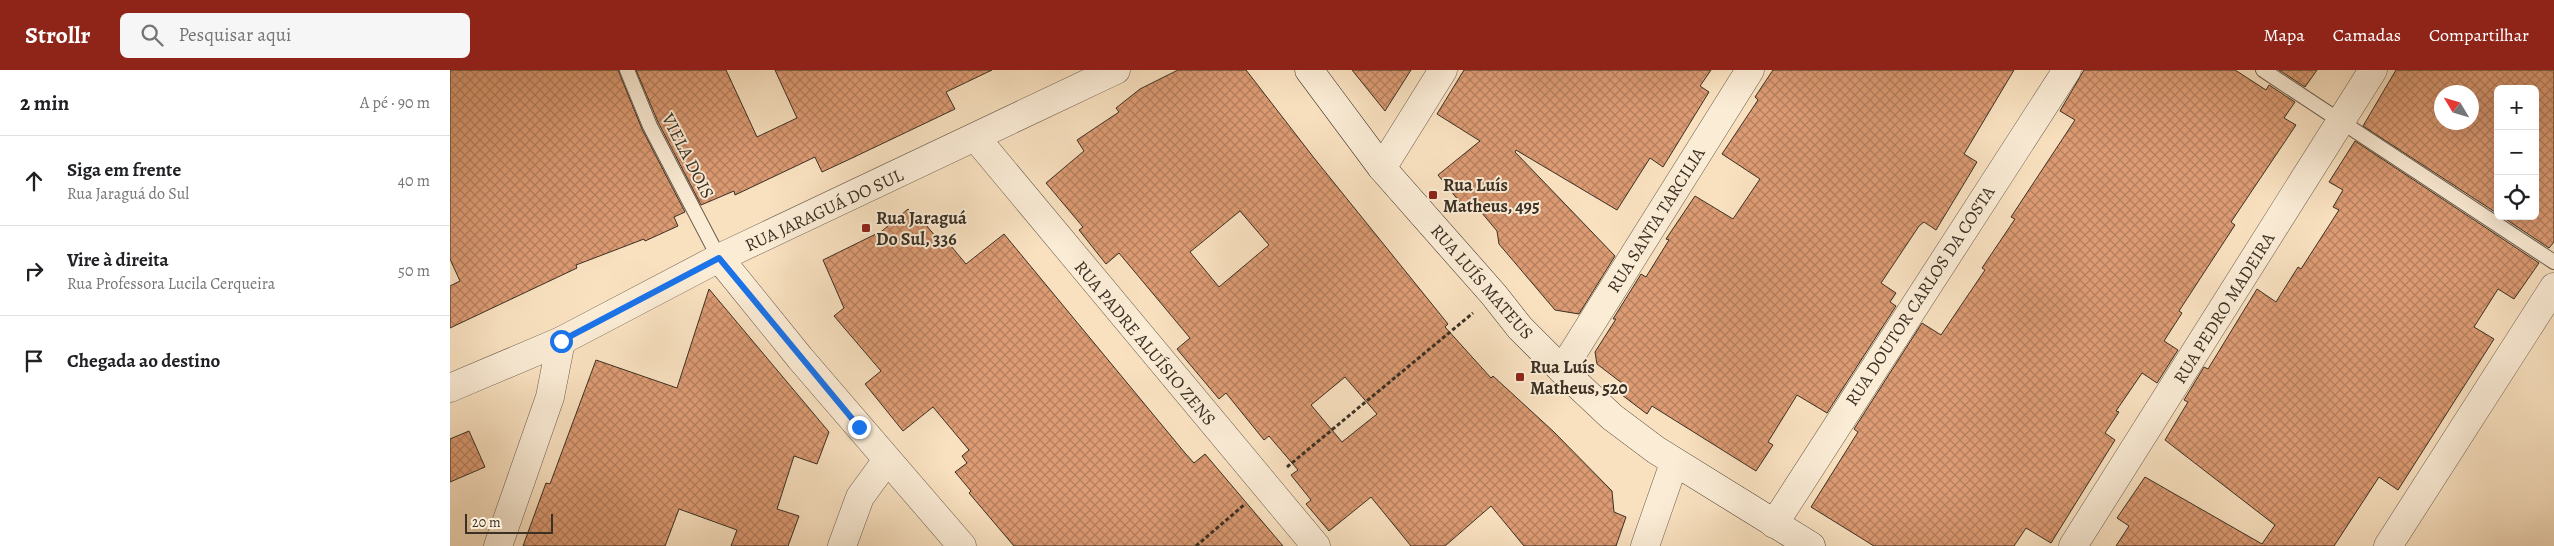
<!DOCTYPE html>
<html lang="pt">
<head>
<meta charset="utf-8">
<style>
  :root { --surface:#fff; --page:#f6f6f6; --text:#202124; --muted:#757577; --line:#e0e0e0; --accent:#8f2418 }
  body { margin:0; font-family:Alegreya,serif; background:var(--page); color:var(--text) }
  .controls { position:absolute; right:15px; top:15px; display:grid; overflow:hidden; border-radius:8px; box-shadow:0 5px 20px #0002 }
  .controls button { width:45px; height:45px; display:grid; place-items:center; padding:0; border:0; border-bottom:1px solid var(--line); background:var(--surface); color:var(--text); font:25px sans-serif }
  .compass { position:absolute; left:1984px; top:15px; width:45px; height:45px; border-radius:50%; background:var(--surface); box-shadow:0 5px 20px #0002; rotate:308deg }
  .scale { position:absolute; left:15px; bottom:12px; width:88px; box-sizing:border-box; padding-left:5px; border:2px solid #3a3024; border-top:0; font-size:14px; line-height:18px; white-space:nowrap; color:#3a3024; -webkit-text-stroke:4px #fbecd6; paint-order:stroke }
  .stop { position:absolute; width:15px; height:15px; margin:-11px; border:4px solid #1a73e8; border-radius:50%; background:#fff }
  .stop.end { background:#1a73e8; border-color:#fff; box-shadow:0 1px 5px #0008 }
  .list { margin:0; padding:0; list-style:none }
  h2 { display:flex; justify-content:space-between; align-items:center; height:65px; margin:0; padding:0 20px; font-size:21px }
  h2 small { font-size:16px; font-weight:400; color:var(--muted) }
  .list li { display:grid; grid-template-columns:32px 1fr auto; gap:15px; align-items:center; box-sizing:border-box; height:90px; padding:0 20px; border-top:1px solid var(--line) }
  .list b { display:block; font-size:19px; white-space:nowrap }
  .list p { margin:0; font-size:16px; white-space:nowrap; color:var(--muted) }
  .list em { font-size:16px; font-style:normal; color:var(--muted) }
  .icon { flex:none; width:28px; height:28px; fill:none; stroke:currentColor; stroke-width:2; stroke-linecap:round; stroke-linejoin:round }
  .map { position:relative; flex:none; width:2104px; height:476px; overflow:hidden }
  header { display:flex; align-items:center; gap:30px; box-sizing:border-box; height:70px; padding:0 25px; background:var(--accent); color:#fff }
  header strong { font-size:24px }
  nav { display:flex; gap:28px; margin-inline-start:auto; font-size:18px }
  .search { width:350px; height:45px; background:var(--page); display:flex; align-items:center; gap:12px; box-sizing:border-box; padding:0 18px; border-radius:8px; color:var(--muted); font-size:19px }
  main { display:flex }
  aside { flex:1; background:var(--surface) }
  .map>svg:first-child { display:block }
</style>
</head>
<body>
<header>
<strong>Strollr</strong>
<div class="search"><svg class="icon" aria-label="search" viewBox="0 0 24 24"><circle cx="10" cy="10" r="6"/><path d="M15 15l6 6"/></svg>Pesquisar aqui</div>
<nav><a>Mapa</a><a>Camadas</a><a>Compartilhar</a></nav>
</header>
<main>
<aside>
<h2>2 min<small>A pé · 90 m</small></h2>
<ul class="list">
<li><svg class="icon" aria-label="ahead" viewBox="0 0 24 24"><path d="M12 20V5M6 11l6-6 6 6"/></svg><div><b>Siga em frente</b><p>Rua Jaraguá do Sul</p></div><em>40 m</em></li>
<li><svg class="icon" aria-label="right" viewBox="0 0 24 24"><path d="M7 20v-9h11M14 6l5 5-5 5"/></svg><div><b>Vire à direita</b><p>Rua Professora Lucila Cerqueira</p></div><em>50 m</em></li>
<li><svg class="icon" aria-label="arrive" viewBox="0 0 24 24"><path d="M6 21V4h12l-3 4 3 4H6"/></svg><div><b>Chegada ao destino</b></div></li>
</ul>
</aside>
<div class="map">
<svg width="2104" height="476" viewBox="0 0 2104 476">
  <defs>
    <pattern id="building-cross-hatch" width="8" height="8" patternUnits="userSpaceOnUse" patternTransform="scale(1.25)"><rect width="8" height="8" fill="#dd9b73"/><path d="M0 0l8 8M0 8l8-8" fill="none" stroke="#b47f5e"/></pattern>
  </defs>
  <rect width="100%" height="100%" fill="#f9e1c0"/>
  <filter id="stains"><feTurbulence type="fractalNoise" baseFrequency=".004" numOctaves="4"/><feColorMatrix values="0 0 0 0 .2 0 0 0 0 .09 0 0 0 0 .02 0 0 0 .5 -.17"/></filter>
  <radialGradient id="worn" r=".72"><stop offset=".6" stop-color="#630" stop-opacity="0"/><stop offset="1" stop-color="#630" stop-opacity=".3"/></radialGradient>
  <!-- building -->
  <g fill="url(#building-cross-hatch)" stroke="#3a3024" fill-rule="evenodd">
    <path d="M0,0H168L192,59L235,142L224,147L228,156L195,171L194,169L126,195L127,198L0,258V216L10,211L0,189Z"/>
    <path d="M186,0H276L307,67L347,48L325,0H542L496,22L505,39L400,89L372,102L365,87L285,125L284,121L251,135L208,52Z"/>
    <path d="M728,0H796L864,88L998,254L995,257L1041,308L1043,306L1104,362L1162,421L1164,442L1176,447L1166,476H1074L1041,436L995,476H961L921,427L879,461L856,434L861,430L841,405L848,400L819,366L814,370L776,323L769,329L727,279L740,268L669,183L656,194L629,160L633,157L596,113L634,81L627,70L669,42L666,38L690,19ZM790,141L819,175L769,217L740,182ZM895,307L927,344L892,372L861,335Z"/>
    <path d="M902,0H961L935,41Z"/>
    <path d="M1014,0H1261L1250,16L1259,22L1213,97L1200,88L1167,140L1066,80L1065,82L1165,186L1129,244L1105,240L1049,174L1047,161L1021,130L1013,136L988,105L1030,71L987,44Z"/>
    <path d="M1323,0H1564L1514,84L1527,92L1515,112L1486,160L1474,152L1469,156L1431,213L1446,223L1440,232L1446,236L1377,343L1347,325L1318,372L1323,375L1306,401L1202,336L1197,344L1172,325L1177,317L1147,294L1145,282L1166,249H1163L1188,209L1191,204L1196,207L1219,170L1216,169L1245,126L1283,149L1310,109L1272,84L1308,30L1305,27Z"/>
    <path d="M1634,0H1785L1816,20L1819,15L1845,32L1834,48L1846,55L1781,152L1785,155L1729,241L1732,243L1714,271L1728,280L1707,313L1692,303L1666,341L1669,342L1655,363L1665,370L1601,473L1576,458L1564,476H1424L1361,437L1408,362L1404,359L1472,253L1491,265L1535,200L1532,198L1565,149L1561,147L1625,50L1610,41Z"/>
    <path d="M1829,0H1867L1855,17Z"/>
    <path d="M1946,0H2104V172L2099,178L2051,146H2085V19H2048V144L1913,56ZM1992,22H2022V52H1992Z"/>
    <path d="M1905,71L2089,193L2064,229L2048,219L2024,257L2044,269L1948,420L1929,407L1884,476H1666L1679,456L1667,448L1695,407L1812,474L1825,455L1715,370L1738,332L1734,330L1754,297L1758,299L1807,219L1826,232L1848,197L1851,199L1889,140L1883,137L1893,120L1879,112Z"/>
    <path d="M458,139L463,145L466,143L491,173L495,169L516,194L554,164L735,383L744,393L755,384L833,476H564L519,423L521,421L505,402L517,393L512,386L519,380L483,337L453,361L415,314L431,301L384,246L394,238L373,190L432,161Z"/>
    <path d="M259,219L379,362L367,394L344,386L327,439L349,446L338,476H281L287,460L229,439L215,476H73L96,413L100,414L146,290L227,318Z"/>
    <path d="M19,361L35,397L0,412V369Z"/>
  </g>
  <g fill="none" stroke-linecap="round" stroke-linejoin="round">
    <defs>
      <g id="service">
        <path d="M177,0L200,56L269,188"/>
        <path d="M1813,0L2104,192"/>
      </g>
      <g id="minor">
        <path d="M526,68L866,476"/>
        <path d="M932,98L993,0"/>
        <path d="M269,188L350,288L512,476"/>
        <path d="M1112,300L1300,0"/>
        <path d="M0,318L111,271L269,188L666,0"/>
        <path d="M1324,454L1617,0"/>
        <path d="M48,476L100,327L111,271"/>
        <path d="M392,476L410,427L437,390"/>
        <path d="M1623,476L1923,0"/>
        <path d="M1938,476L2104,217"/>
      </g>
      <path id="tertiary" d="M1195,476L1224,393"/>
      <path id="secondary" d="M859,0L932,98L1044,225L1070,258L1112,300L1162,347L1206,380L1361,476"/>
    </defs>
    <!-- service casing -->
    <use href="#service" stroke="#6a5c4b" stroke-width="16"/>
    <!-- minor casing -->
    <use href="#minor" stroke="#6a5c4b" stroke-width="29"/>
    <!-- tertiary casing -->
    <use href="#tertiary" stroke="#6a5c4b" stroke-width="29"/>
    <!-- secondary casing -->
    <use href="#secondary" stroke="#3a3024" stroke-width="29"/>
    <!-- path -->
    <g stroke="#3a3024" stroke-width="3" stroke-dasharray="4 2.5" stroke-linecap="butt">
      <path d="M837,397L1023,243"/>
      <path d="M746,476L795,434"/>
    </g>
    <!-- service -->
    <use href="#service" stroke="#fbecd6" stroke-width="14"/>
    <!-- minor -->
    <use href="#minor" stroke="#fbecd6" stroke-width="28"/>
    <!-- tertiary -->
    <use href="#tertiary" stroke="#fbecd6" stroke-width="28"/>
    <!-- secondary -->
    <use href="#secondary" stroke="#fbecd6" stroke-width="28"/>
  </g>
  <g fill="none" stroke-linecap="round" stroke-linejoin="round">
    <!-- route -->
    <path stroke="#1a73e8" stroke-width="6" d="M111,271L269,188L409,357"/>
  </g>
  <!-- markers -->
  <g fill="#8f2418" stroke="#fbecd6" stroke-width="2">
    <rect x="978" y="120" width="10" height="10" rx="2.5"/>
    <rect x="411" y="153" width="10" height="10" rx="2.5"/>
    <rect x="1065" y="302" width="10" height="10" rx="2.5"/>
  </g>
  <g text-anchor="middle" stroke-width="4" stroke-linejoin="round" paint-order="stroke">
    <!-- street labels -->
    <g font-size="18" fill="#3a3024" stroke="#fbecd6">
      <text transform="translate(238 86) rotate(63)" y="6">VIELA DOIS</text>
      <text transform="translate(374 140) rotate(-25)" y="6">RUA JARAGUÁ DO SUL</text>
      <text transform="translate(1206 150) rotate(-58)" y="6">RUA SANTA TARCILIA</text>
      <text transform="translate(1032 212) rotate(49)" y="6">RUA LUÍS MATEUS</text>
      <text transform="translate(1470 226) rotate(-57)" y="6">RUA DOUTOR CARLOS DA COSTA</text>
      <text transform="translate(1774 238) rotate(-58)" y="6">RUA PEDRO MADEIRA</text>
      <text transform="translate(695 273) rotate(50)" y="6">RUA PADRE ALUÍSIO ZENS</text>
    </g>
    <!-- poi labels -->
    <g font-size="18" font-weight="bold" fill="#3a3024" stroke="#fbecd6" text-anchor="start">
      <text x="993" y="121">Rua Luís<tspan x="993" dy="21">Matheus, 495</tspan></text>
      <text x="426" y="154">Rua Jaraguá<tspan x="426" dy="21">Do Sul, 336</tspan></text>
      <text x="1080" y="303">Rua Luís<tspan x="1080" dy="21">Matheus, 520</tspan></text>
    </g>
  </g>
  <rect width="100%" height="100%" filter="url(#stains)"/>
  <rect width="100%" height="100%" fill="url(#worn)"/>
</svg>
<div class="controls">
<button>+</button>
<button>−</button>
<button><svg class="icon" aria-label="locate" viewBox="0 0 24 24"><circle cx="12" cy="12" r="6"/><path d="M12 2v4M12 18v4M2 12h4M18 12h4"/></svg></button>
</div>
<svg class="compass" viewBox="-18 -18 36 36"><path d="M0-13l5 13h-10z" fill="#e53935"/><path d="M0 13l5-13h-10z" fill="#757577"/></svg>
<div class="scale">20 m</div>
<div class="stop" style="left:111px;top:271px"></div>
<div class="stop end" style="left:409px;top:357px"></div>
</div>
</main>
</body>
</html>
